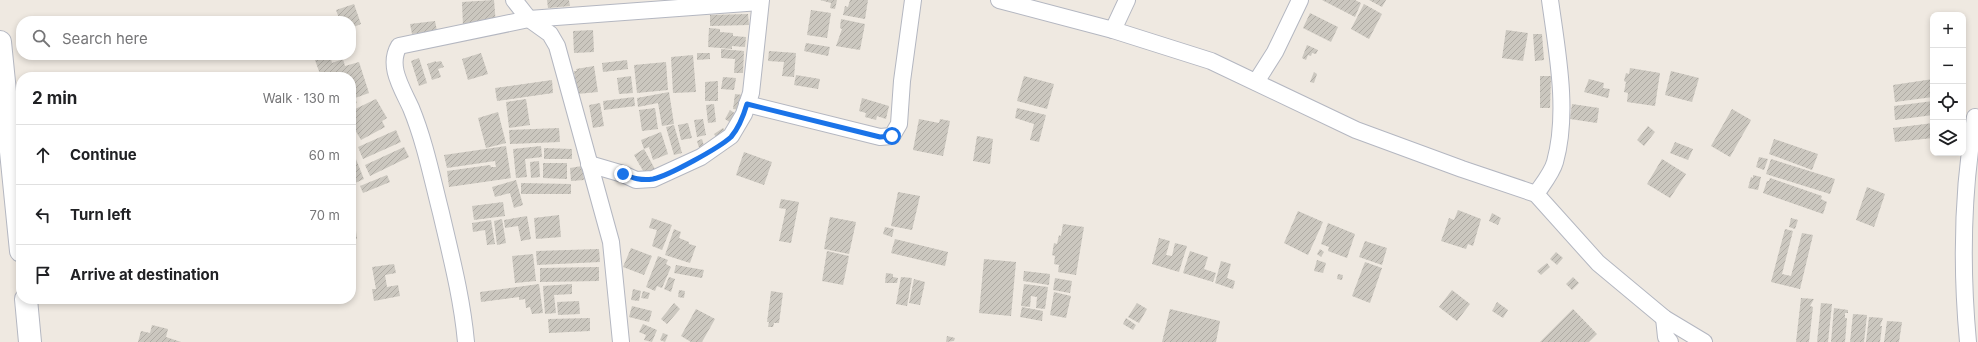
<!DOCTYPE html>
<html lang="en">
<head>
<meta charset="utf-8">
<style>
  :root { --surface:#fff; --page:#f6f6f6; --text:#202124; --muted:#757577; --line:#e0e0e0 }
  body { margin:0; font-family:Inter,sans-serif; background:var(--page); color:var(--text) }
  .controls { position:absolute; right:12px; top:12px; display:grid; overflow:hidden; border-radius:8px; box-shadow:0 2px 6px #0003 }
  .controls button { width:36px; height:36px; display:grid; place-items:center; padding:0; border:0; border-bottom:1px solid var(--line); background:var(--surface); color:var(--text); font:20px sans-serif }
  .stop { position:absolute; width:12px; height:12px; margin:-9px; border:3px solid #1a73e8; border-radius:50%; background:#fff }
  .stop.end { background:#1a73e8; border-color:#fff; box-shadow:0 1px 4px #0008 }
  .list { margin:0; padding:0; list-style:none }
  h2 { display:flex; justify-content:space-between; align-items:center; height:52px; margin:0; padding:0 16px; font-size:17px }
  h2 small { font-size:13px; font-weight:400; color:var(--muted) }
  .list li { display:grid; grid-template-columns:26px 1fr auto; gap:12px; align-items:center; box-sizing:border-box; height:60px; padding:0 16px; border-top:1px solid var(--line) }
  .list b { display:block; font-size:15px; white-space:nowrap }
  .list em { font-size:13px; font-style:normal; color:var(--muted) }
  .icon { flex:none; width:22px; height:22px; fill:none; stroke:currentColor; stroke-width:2; stroke-linecap:round; stroke-linejoin:round }
  .map { position:relative; flex:none; width:1978px; height:342px; overflow:hidden }
  .search { position:absolute; background:var(--surface); box-shadow:0 2px 6px #0003; left:16px; top:16px; width:340px; height:44px; display:flex; align-items:center; gap:10px; box-sizing:border-box; padding:0 14px; border-radius:16px; color:var(--muted); font-size:15px }
  .panel { position:absolute; background:var(--surface); box-shadow:0 2px 6px #0003; left:16px; top:72px; width:340px; height:232px; border-radius:16px }
  .map>svg:first-child { display:block }
</style>
</head>
<body>
<div class="map">
<svg width="1978" height="342" viewBox="0 0 1978 342">
  <defs>
    <pattern id="building-hatch" width="6" height="6" patternUnits="userSpaceOnUse"><rect width="6" height="6" fill="#cbc7bf"/><path d="M-1 1l2-2M0 6l6-6M5 7l2-2" fill="none" stroke="#afaba4"/></pattern>
  </defs>
  <rect width="100%" height="100%" fill="#efe9e1"/>
  <!-- building -->
  <g fill="url(#building-hatch)">
    <path d="M494,0L496,25L463,27L462,2Z"/>
    <path d="M547,0H569L570,6L548,8Z"/>
    <path d="M820,0H837L835,9L830,8L831,3Z"/>
    <path d="M850,0H868L865,19L843,15L845,6L848,7Z"/>
    <path d="M1322,0H1355L1361,3L1355,17Z"/>
    <path d="M1369,0H1386L1382,7Z"/>
    <path d="M354,4L361,24L351,28V21H340L336,10Z"/>
    <path d="M1364,4L1382,14L1369,39L1351,29Z"/>
    <path d="M811,10L831,13L827,38L807,35Z"/>
    <path d="M1310,13L1338,27L1331,42L1303,28Z"/>
    <path d="M748,14L749,25L710,26V15Z"/>
    <path d="M841,19L865,24L860,50L836,46L842,29L840,28Z"/>
    <path d="M435,21L437,31L412,34L410,24Z"/>
    <path d="M709,28L720,29V32L733,33V36L746,37L745,47L732,46V49L708,47Z"/>
    <path d="M593,30L594,52L574,53L573,31Z"/>
    <path d="M1506,30L1528,33L1523,61L1502,58Z"/>
    <path d="M1533,34H1542L1544,60L1535,61Z"/>
    <path d="M806,43L830,47L828,56L804,51Z"/>
    <path d="M1307,45L1318,50L1316,54L1312,53L1311,56L1308,55L1306,60L1302,58Z"/>
    <path d="M721,49L744,51L743,73H734L735,59L721,58Z"/>
    <path d="M769,51L796,53L794,77L782,76L784,62L768,61Z"/>
    <path d="M481,53L488,74L468,80L462,59Z"/>
    <path d="M697,53H710V59L697,60Z"/>
    <path d="M330,55L332,63L343,59L345,66L359,62L369,93L355,98L357,103L351,105V77H321L315,60Z"/>
    <path d="M693,55L696,92L673,93L671,57Z"/>
    <path d="M419,58L427,83L419,86L411,61Z"/>
    <path d="M627,60L628,69L603,72L602,63Z"/>
    <path d="M436,61V62L441,61L444,67L438,69L441,77L432,80L427,64Z"/>
    <path d="M666,62L668,90L637,93L634,65Z"/>
    <path d="M594,66L598,92L577,94L574,71H577L576,69Z"/>
    <path d="M1630,68L1660,73L1655,106L1627,102L1628,93L1624,92L1626,82L1624,81L1626,73L1629,74Z"/>
    <path d="M1671,71L1699,78L1692,102L1665,95Z"/>
    <path d="M1314,72L1317,74L1314,83L1310,82Z"/>
    <path d="M796,75L820,79L818,89L794,85Z"/>
    <path d="M631,76L633,93L619,94L617,78Z"/>
    <path d="M1024,76L1054,84L1047,109L1017,101Z"/>
    <path d="M1540,76H1551L1550,108H1540Z"/>
    <path d="M723,77L736,78L734,90L721,89Z"/>
    <path d="M1589,79L1604,83L1603,88L1610,89L1608,98L1584,92Z"/>
    <path d="M1933,79V97L1895,102L1893,85Z"/>
    <path d="M552,80L553,93L497,101L495,88Z"/>
    <path d="M718,81V101H705V82Z"/>
    <path d="M669,92L674,124L662,126L658,103L638,107L637,98Z"/>
    <path d="M735,94L743,95L740,110L733,109Z"/>
    <path d="M634,97L635,106L604,110L603,101Z"/>
    <path d="M862,98L889,106L886,119L877,116L876,120L865,117L866,113L859,111Z"/>
    <path d="M376,99L387,118L382,121L385,127L361,140L351,123V111Z"/>
    <path d="M526,99L530,125L509,128L506,102Z"/>
    <path d="M1933,101V115L1895,120L1894,106Z"/>
    <path d="M600,103L604,126L593,128L589,105Z"/>
    <path d="M714,104L716,122L708,123L706,105Z"/>
    <path d="M1572,104L1599,108L1597,123L1570,119Z"/>
    <path d="M655,108L658,129L642,131L639,110Z"/>
    <path d="M1017,108L1046,115L1039,142L1030,140L1034,124L1015,118Z"/>
    <path d="M1732,109L1751,120L1730,157L1711,146Z"/>
    <path d="M730,110L736,114L731,123L725,119Z"/>
    <path d="M498,112L506,143L486,148L478,118Z"/>
    <path d="M703,119L706,135L697,137L694,120Z"/>
    <path d="M919,119L939,123L940,119L950,121L943,156L913,150Z"/>
    <path d="M688,123L692,138L681,140L678,125Z"/>
    <path d="M1933,123V138L1895,142L1893,128Z"/>
    <path d="M674,125L682,153L674,155L666,127Z"/>
    <path d="M1648,126L1655,132L1644,146L1637,140Z"/>
    <path d="M559,128L560,142L510,144L509,130Z"/>
    <path d="M723,128L728,136L719,142L714,134Z"/>
    <path d="M396,130L401,142L363,159L358,147Z"/>
    <path d="M661,132L668,154L653,160L649,147L644,149L641,140Z"/>
    <path d="M977,136L993,139L990,164L973,161Z"/>
    <path d="M702,139L705,149L700,151L697,141Z"/>
    <path d="M1774,139L1818,154L1812,170L1769,154Z"/>
    <path d="M1675,142L1693,149L1688,160L1670,153Z"/>
    <path d="M506,146L511,178L449,187L447,171L490,165L491,167H496L495,161L447,168L444,155Z"/>
    <path d="M541,146L542,157L525,159L527,177L516,178L513,149Z"/>
    <path d="M404,147L409,157L370,176L365,165Z"/>
    <path d="M544,148L572,149V159H544Z"/>
    <path d="M644,149L656,171L646,176L634,155Z"/>
    <path d="M353,152L364,179L355,183L351,174V153Z"/>
    <path d="M744,152L772,162L764,185L736,175Z"/>
    <path d="M1759,157L1768,159L1764,170L1756,167Z"/>
    <path d="M1662,159L1686,174L1670,198L1647,184Z"/>
    <path d="M1771,159L1835,179L1830,194L1766,174Z"/>
    <path d="M539,161L540,177L531,178L530,162Z"/>
    <path d="M543,163H567V179L543,178Z"/>
    <path d="M582,166L584,180L571,181L570,168Z"/>
    <path d="M387,175L390,182L363,193L360,186Z"/>
    <path d="M1753,175L1761,177L1758,190L1748,188L1751,177L1753,178Z"/>
    <path d="M1770,178L1822,196L1821,199L1827,202L1823,214L1763,193L1767,181H1769Z"/>
    <path d="M516,180L523,205L514,208L510,193L495,197L492,187Z"/>
    <path d="M521,183L571,184V194H521Z"/>
    <path d="M1867,187L1885,194L1874,227L1856,220Z"/>
    <path d="M898,192L920,196L912,230L891,226Z"/>
    <path d="M781,199L799,202L791,243L779,241L786,209L779,208Z"/>
    <path d="M503,202L505,216L474,220L472,206Z"/>
    <path d="M1458,210L1481,219L1473,246L1468,244L1466,249L1441,241L1449,218L1454,220Z"/>
    <path d="M1298,211L1323,222L1308,255L1284,243Z"/>
    <path d="M1492,213L1501,218L1498,225L1489,221Z"/>
    <path d="M351,215H354L357,239L351,240Z"/>
    <path d="M559,215L561,237L536,239L534,218Z"/>
    <path d="M527,216L531,239L521,241L518,226L505,228L504,220Z"/>
    <path d="M830,217L856,222L849,254L824,249Z"/>
    <path d="M652,218L672,225L662,250L652,246L657,230L649,228Z"/>
    <path d="M1791,218L1798,220L1795,229L1789,227Z"/>
    <path d="M502,219L506,243L497,245L494,221Z"/>
    <path d="M491,220L495,244L487,245L485,230L473,232L472,223Z"/>
    <path d="M1328,223L1355,234L1347,258L1328,251L1329,247L1321,244Z"/>
    <path d="M1063,224L1084,227L1076,275L1058,272L1059,265L1054,264L1055,256L1052,255L1054,243L1057,244L1059,235L1061,236Z"/>
    <path d="M885,227L894,229L892,237L883,234Z"/>
    <path d="M674,229L681,232L679,238L689,242V244L696,246L690,263L665,255Z"/>
    <path d="M1785,229L1793,231L1782,274L1791,276L1802,233L1813,235L1800,289L1771,282Z"/>
    <path d="M1159,238L1170,241L1166,255L1172,256L1175,243L1187,246L1179,272L1152,264Z"/>
    <path d="M895,239L948,252L945,266L891,253Z"/>
    <path d="M1365,241L1387,248L1382,265L1359,257Z"/>
    <path d="M631,248L652,256L644,275L623,267Z"/>
    <path d="M599,249L600,262L537,265L536,251Z"/>
    <path d="M1320,249L1324,252L1321,257L1317,254Z"/>
    <path d="M827,251L849,256L843,285L822,281Z"/>
    <path d="M1190,251L1208,257L1204,269L1216,273L1213,282L1183,273Z"/>
    <path d="M1556,252L1563,258L1557,265L1550,259Z"/>
    <path d="M533,254L536,281L515,283L512,256Z"/>
    <path d="M658,256L668,260L666,264L671,267L662,288L657,286L655,291L646,287Z"/>
    <path d="M984,259L1016,262L1011,316L979,313Z"/>
    <path d="M1317,260L1326,263L1323,273L1314,271Z"/>
    <path d="M1221,261L1231,264L1227,278L1235,281L1233,289L1215,283Z"/>
    <path d="M1365,262L1382,268L1370,303L1352,296Z"/>
    <path d="M1547,263L1550,267L1541,275L1537,271Z"/>
    <path d="M394,264L396,273L385,275L387,287L398,285L400,296L374,301L372,289H376L372,267Z"/>
    <path d="M676,265L704,270L702,278L674,273Z"/>
    <path d="M599,267V281L540,282V268Z"/>
    <path d="M1024,271L1050,274L1049,285L1023,281Z"/>
    <path d="M886,273L893,274V277L898,278L897,283H885Z"/>
    <path d="M1338,274L1343,275L1342,280L1337,279Z"/>
    <path d="M669,277L675,279L671,292L664,289Z"/>
    <path d="M901,277L912,278L907,306L896,304Z"/>
    <path d="M1573,277L1579,283L1572,290L1566,284Z"/>
    <path d="M1055,278L1072,281L1070,293L1053,290Z"/>
    <path d="M914,279L925,282L920,305L909,303Z"/>
    <path d="M539,284L543,313L532,314L530,307L526,308L525,299L519,300V297L481,302L480,292Z"/>
    <path d="M572,284V294L554,295L556,313L545,314L543,286Z"/>
    <path d="M1024,284L1048,287L1045,309L1036,308L1037,297L1031,296L1030,307L1021,306Z"/>
    <path d="M633,289L641,291L639,301L631,300Z"/>
    <path d="M679,290L685,291L684,298L678,297Z"/>
    <path d="M1452,290L1470,304L1457,321L1439,307Z"/>
    <path d="M643,291L650,293L648,299L641,298Z"/>
    <path d="M771,291L783,293L779,323H774L773,327H768L769,322H767Z"/>
    <path d="M1054,292L1071,296L1066,318L1050,315Z"/>
    <path d="M1801,298L1814,299L1810,306L1813,307L1809,342H1796Z"/>
    <path d="M579,301L580,314L558,315L557,302Z"/>
    <path d="M1497,302L1508,310L1503,318L1492,311Z"/>
    <path d="M674,303L680,309L667,324L661,319Z"/>
    <path d="M1137,303L1147,309L1139,323L1128,317Z"/>
    <path d="M1821,303L1832,304L1828,342H1817Z"/>
    <path d="M632,306L652,311L649,322L629,317Z"/>
    <path d="M1022,307L1043,311L1042,321L1020,317Z"/>
    <path d="M1834,308L1848,310V313H1845V318H1847L1845,342H1831Z"/>
    <path d="M696,309L715,319L702,342H691L681,336Z"/>
    <path d="M1170,309L1220,321L1216,342H1162Z"/>
    <path d="M1573,309L1597,334L1589,342H1540Z"/>
    <path d="M1853,314L1867,315L1864,342H1850Z"/>
    <path d="M1869,317L1883,318L1880,326H1882L1880,342H1866Z"/>
    <path d="M590,318V331L549,333L548,319Z"/>
    <path d="M1126,318L1136,325L1133,330L1123,324Z"/>
    <path d="M1887,321L1902,322L1899,342H1884Z"/>
    <path d="M643,324L657,330L652,342L644,340L646,335L639,332Z"/>
    <path d="M152,325L168,329L166,337L181,342H138L141,331L150,333Z"/>
    <path d="M663,333L668,335L665,342L660,340Z"/>
    <path d="M947,336L955,338L954,341L946,342Z"/>
  </g>
  <g fill="none" stroke-linecap="round" stroke-linejoin="round">
    <defs>
      <g id="street">
        <path d="M514,0L529,19L550,34L557,46L611,242L621,342"/>
        <path d="M999,0L1113,30L1211,61L1356,130L1462,169L1536,194L1598,263L1664,318L1704,342"/>
        <path d="M1113,30L1127,0"/>
        <path d="M1256,82L1275,52L1300,0"/>
        <path d="M747,104L880,137L892,136L899,124L902,81L913,0"/>
        <path d="M589,164L623,174L636,180L653,179L701,157L731,136L744,114L751,93L761,0"/>
        <path d="M1536,194C1542,185 1552,173 1555,162C1569,112 1557,51 1550,0"/>
        <path d="M1664,318L1666,337L1670,342"/>
        <path d="M466,342C462,298 451,256 441,213C432,178 425,142 411,108C402,88 387,66 399,46L529,19L760,2"/>
        <path d="M1968,342C1961,266 1962,192 1975,117"/>
      </g>
      <g id="secondary">
        <path d="M0,42L21,251"/>
        <path d="M26,299L30,342"/>
      </g>
    </defs>
    <!-- street casing -->
    <use href="#street" stroke="#b4b7c1" stroke-width="18"/>
    <!-- secondary casing -->
    <use href="#secondary" stroke="#b4b7c1" stroke-width="24"/>
    <!-- street -->
    <use href="#street" stroke="#fff" stroke-width="16"/>
    <!-- secondary -->
    <use href="#secondary" stroke="#fff" stroke-width="22"/>
  </g>
  <g fill="none" stroke-linecap="round" stroke-linejoin="round">
    <!-- route -->
    <path stroke="#1a73e8" stroke-width="5" d="M623,174C633,178 641,181 653,179C668,176 719,148 731,137C738,129 744,114 747,104L880,137L892,136"/>
  </g>
</svg>
<div class="controls">
<button>+</button>
<button>−</button>
<button><svg class="icon" aria-label="locate" viewBox="0 0 24 24"><circle cx="12" cy="12" r="6"/><path d="M12 2v4M12 18v4M2 12h4M18 12h4"/></svg></button>
<button><svg class="icon" aria-label="layers" viewBox="0 0 24 24"><path d="M12 4l9 5-9 5-9-5zM3 14l9 5 9-5"/></svg></button>
</div>
<div class="stop" style="left:892px;top:136px"></div>
<div class="stop end" style="left:623px;top:174px"></div>
<div class="search"><svg class="icon" aria-label="search" viewBox="0 0 24 24"><circle cx="10" cy="10" r="6"/><path d="M15 15l6 6"/></svg>Search here</div>
<section class="panel">
<h2>2 min<small>Walk · 130 m</small></h2>
<ul class="list">
<li><svg class="icon" aria-label="ahead" viewBox="0 0 24 24"><path d="M12 20V5M6 11l6-6 6 6"/></svg><div><b>Continue</b></div><em>60 m</em></li>
<li><svg class="icon" aria-label="left" viewBox="0 0 24 24"><path d="M17 20v-9H6M10 6l-5 5 5 5"/></svg><div><b>Turn left</b></div><em>70 m</em></li>
<li><svg class="icon" aria-label="arrive" viewBox="0 0 24 24"><path d="M6 21V4h12l-3 4 3 4H6"/></svg><div><b>Arrive at destination</b></div></li>
</ul>
</section>
</div>
</body>
</html>
